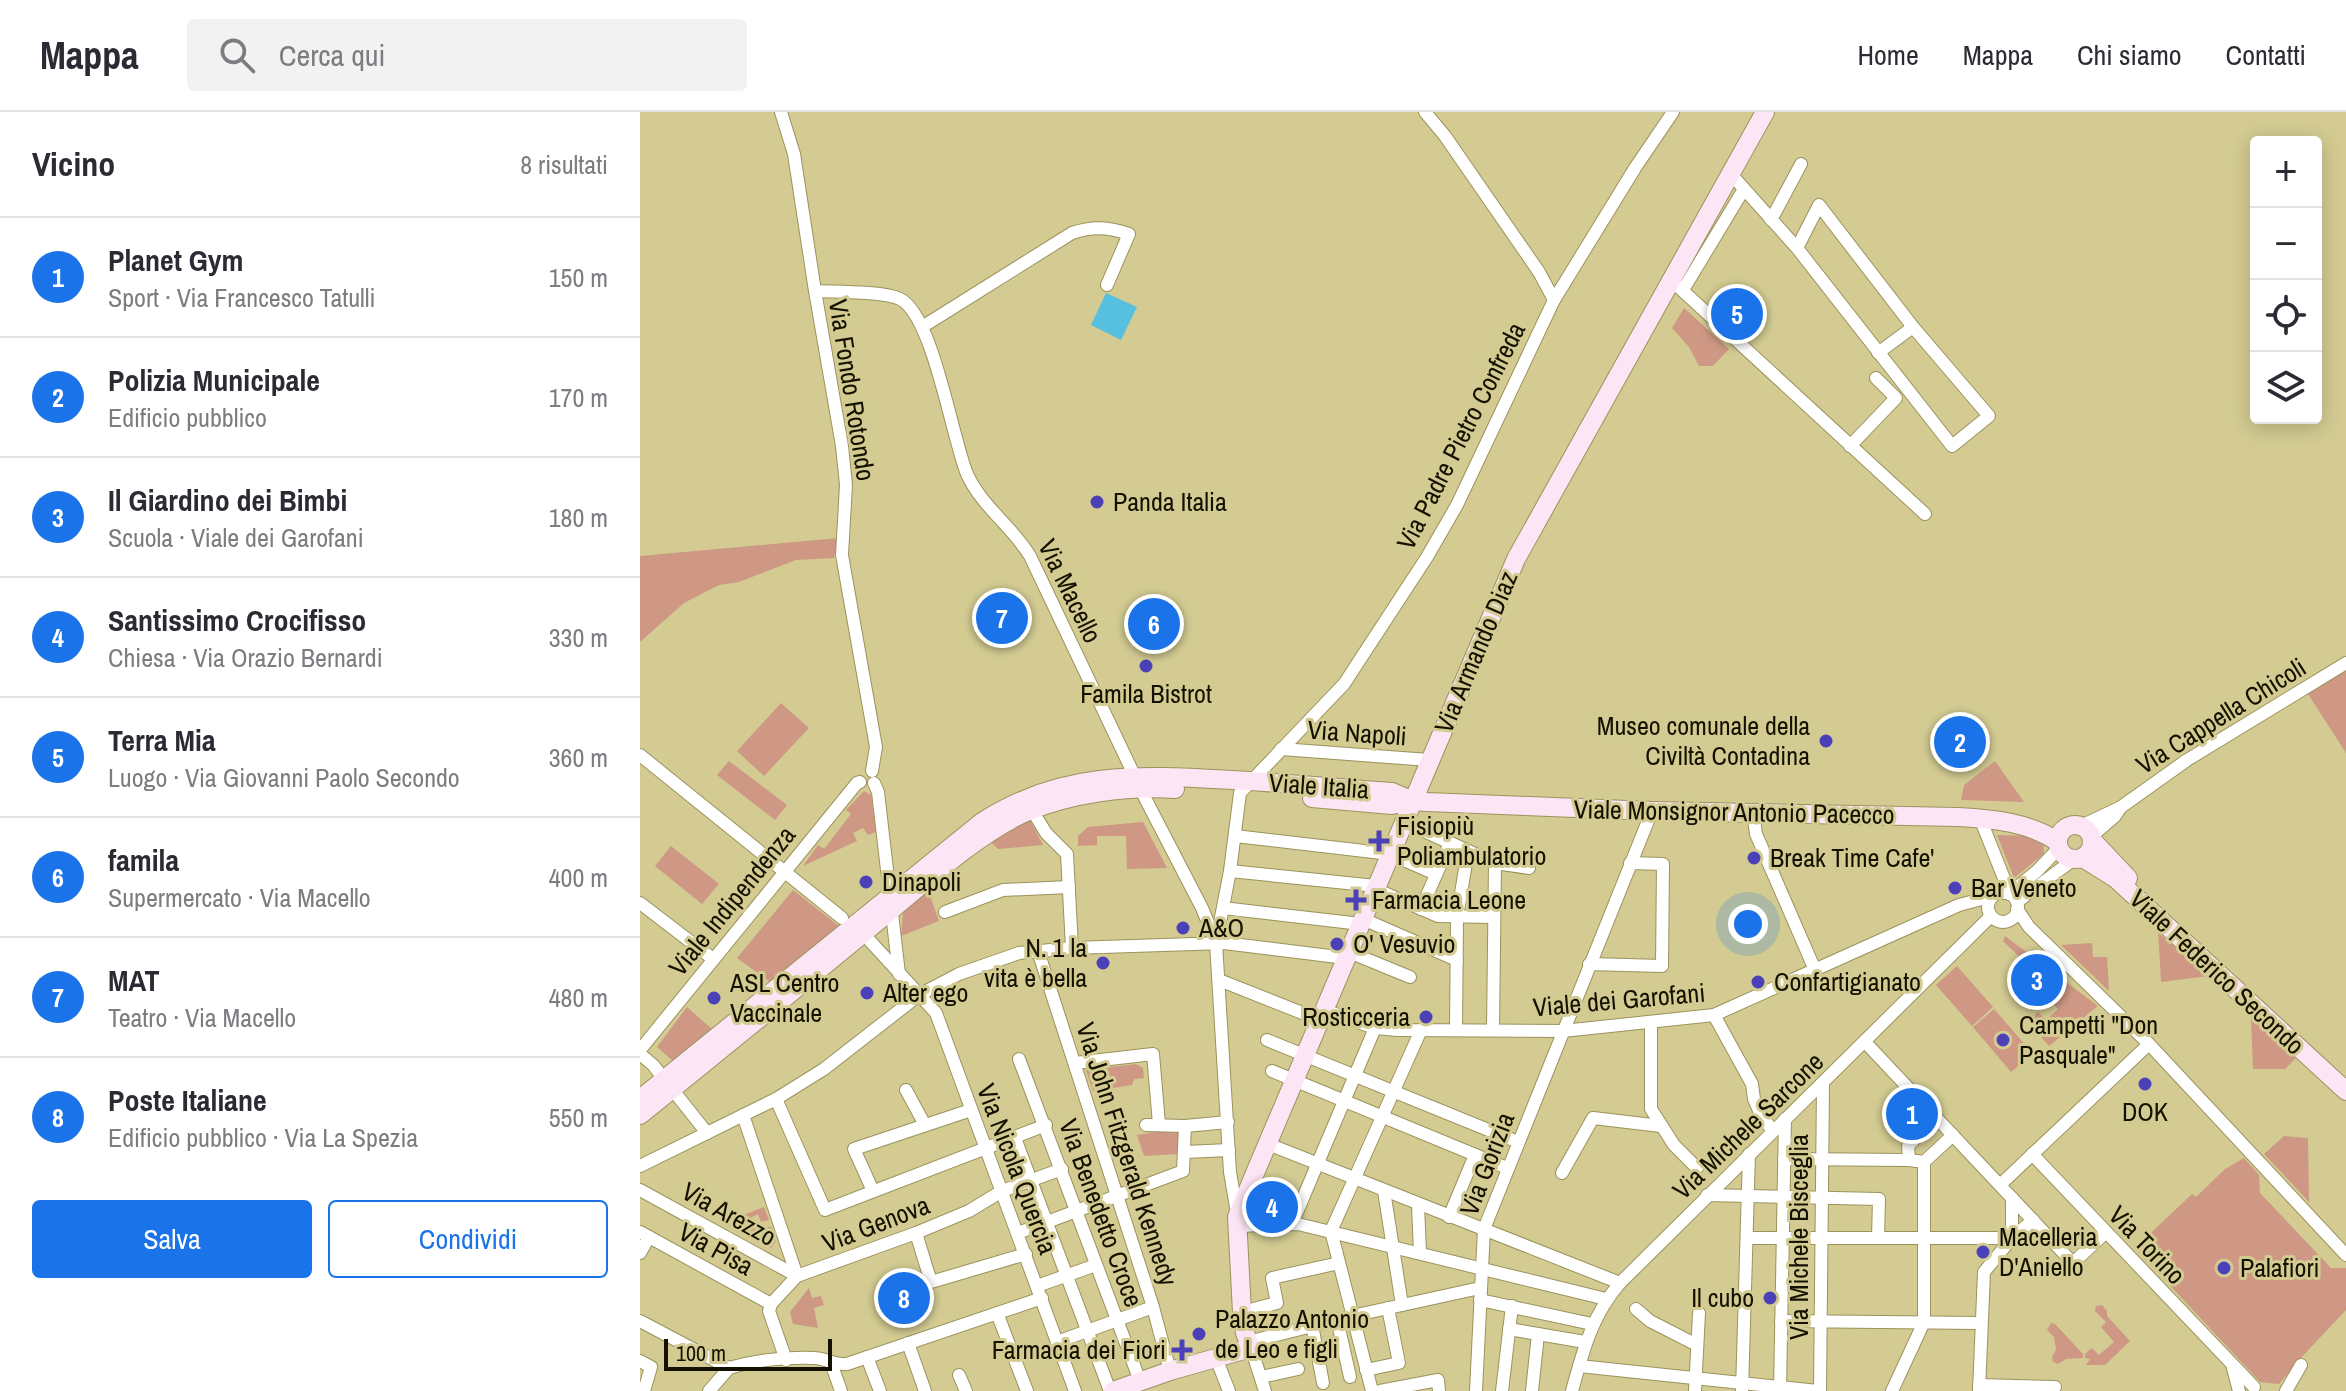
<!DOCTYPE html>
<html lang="it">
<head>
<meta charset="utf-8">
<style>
  :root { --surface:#fff; --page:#f2f2f3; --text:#2b2b33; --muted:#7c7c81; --line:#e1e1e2; --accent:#1a73e8 }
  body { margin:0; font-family:"Archivo Narrow",sans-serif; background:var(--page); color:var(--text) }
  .controls { position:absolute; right:24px; top:24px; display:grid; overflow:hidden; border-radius:8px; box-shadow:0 4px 20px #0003 }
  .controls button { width:72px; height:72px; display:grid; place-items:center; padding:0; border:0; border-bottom:2px solid var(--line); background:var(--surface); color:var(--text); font:40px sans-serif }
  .scale { position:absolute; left:24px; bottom:20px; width:168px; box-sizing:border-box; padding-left:8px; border:4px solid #151100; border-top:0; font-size:22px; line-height:28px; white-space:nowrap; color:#151100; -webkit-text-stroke:6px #d3cb92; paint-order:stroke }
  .you { position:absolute; left:1108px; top:812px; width:28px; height:28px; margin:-20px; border:6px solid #fff; border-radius:50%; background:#1a73e8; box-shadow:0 0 0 12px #1a73e833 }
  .badge { display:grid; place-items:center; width:52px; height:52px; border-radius:50%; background:var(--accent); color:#fff; font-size:26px; font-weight:700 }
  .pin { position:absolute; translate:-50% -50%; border:4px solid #fff; box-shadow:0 2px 8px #0006 }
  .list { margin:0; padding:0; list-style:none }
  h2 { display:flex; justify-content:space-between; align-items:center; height:104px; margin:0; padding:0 32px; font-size:34px }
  h2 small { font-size:26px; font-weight:400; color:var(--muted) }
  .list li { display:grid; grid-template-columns:52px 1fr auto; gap:24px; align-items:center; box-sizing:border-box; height:120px; padding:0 32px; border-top:2px solid var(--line) }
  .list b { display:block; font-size:30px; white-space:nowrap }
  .list p { margin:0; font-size:26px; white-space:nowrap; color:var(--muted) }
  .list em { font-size:26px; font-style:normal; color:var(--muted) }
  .actions { display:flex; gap:16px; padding:24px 32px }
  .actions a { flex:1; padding:18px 0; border:2px solid var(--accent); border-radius:8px; text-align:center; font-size:28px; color:var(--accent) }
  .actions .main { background:var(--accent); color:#fff }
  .icon { flex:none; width:44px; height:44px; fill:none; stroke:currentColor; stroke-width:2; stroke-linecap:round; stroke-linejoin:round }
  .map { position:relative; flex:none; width:1706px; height:1279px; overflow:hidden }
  header { display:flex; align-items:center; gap:48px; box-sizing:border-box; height:112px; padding:0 40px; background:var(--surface); border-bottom:2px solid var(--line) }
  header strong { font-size:38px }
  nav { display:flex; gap:44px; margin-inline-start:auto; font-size:28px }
  .search { width:560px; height:72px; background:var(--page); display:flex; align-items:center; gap:20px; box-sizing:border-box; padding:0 28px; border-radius:8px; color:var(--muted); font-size:30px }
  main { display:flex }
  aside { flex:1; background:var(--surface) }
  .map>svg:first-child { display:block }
</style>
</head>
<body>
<header>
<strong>Mappa</strong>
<div class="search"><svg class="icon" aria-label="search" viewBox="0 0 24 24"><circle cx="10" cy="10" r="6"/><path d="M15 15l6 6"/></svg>Cerca qui</div>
<nav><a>Home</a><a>Mappa</a><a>Chi siamo</a><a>Contatti</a></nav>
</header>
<main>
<aside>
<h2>Vicino<small>8 risultati</small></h2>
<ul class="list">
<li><span class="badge">1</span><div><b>Planet Gym</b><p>Sport · Via Francesco Tatulli</p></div><em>150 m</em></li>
<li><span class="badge">2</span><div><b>Polizia Municipale</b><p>Edificio pubblico</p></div><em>170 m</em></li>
<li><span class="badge">3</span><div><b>Il Giardino dei Bimbi</b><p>Scuola · Viale dei Garofani</p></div><em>180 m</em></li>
<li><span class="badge">4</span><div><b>Santissimo Crocifisso</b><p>Chiesa · Via Orazio Bernardi</p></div><em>330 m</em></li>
<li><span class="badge">5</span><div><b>Terra Mia</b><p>Luogo · Via Giovanni Paolo Secondo</p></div><em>360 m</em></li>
<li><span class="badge">6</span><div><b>famila</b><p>Supermercato · Via Macello</p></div><em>400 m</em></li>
<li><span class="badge">7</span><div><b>MAT</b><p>Teatro · Via Macello</p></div><em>480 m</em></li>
<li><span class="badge">8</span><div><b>Poste Italiane</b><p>Edificio pubblico · Via La Spezia</p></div><em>550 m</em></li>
</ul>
<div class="actions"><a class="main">Salva</a><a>Condividi</a></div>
</aside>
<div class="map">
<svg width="1706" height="1279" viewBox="0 0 1706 1279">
  <rect width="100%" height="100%" fill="#d3cb92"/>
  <!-- green -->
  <g fill="#ce9884">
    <path d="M1044,196L1089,237L1073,254H1059L1049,235L1032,216Z"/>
    <path d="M198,426L194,446L156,448L99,470L79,473L44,491L0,530V444Z"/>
    <path d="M1706,558V641L1668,582Z"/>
    <path d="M141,591L169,616L124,664L97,639Z"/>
    <path d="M89,649L147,693L135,708L77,663Z"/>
    <path d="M1355,649L1384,690L1321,688L1324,673Z"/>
    <path d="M224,679L231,683L236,720L228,723L223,716L213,721L217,729L163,754L178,733L184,737L211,702L206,698Z"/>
    <path d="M389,706L403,733L358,737L351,730Z"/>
    <path d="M503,710L527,756L487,757L486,724H457V733L438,734V724L448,715Z"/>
    <path d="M1357,723L1394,724L1403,729L1404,742L1374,766Z"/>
    <path d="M31,734L79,772L62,792L15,754Z"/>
    <path d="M153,778L199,814L130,870L97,846Z"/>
    <path d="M288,778L299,809L261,824L263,801Z"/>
    <path d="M1518,820L1568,864L1521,870Z"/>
    <path d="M1365,824L1458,894L1409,934L1392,915L1391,907L1398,900L1406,908L1418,897L1410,889L1417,881L1363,829Z"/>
    <path d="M1452,831L1453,845H1467L1469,879L1421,833Z"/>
    <path d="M1317,854L1353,895L1332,914L1296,873Z"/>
    <path d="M47,895L72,917L33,949L17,935Z"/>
    <path d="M1354,897L1393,942L1371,960L1333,915Z"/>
    <path d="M1614,904L1658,944L1645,957H1613L1611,907Z"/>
    <path d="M496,952L503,956L504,966L494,967L492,973L453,979L446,958Z"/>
    <path d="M539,1016L538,1042L504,1044L497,1023Z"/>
    <path d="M1644,1024L1668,1026L1669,1090L1624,1042Z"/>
    <path d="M1604,1046L1619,1063L1620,1081L1691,1156H1706V1198L1658,1249L1639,1272L1620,1270L1495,1136L1552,1082L1556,1085L1585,1057Z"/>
    <path d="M124,1095L129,1108L121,1110L118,1102L112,1105L117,1115H131L136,1129L131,1136L83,1111Z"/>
    <path d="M169,1176L172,1186L181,1184L184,1193L174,1196L178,1216L153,1212L150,1200Z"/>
    <path d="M1462,1193L1467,1199V1204L1490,1229L1465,1253H1446L1450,1247L1445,1246V1242L1452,1236L1459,1243L1474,1230L1461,1215L1466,1210L1455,1199L1456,1194Z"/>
    <path d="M1411,1211L1415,1212L1443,1242V1246L1426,1247L1418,1252L1413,1250L1412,1245L1416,1238L1414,1225L1407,1218Z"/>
  </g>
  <!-- water -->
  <path fill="#57bfdf" d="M466,181L497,195L481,228L451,213Z"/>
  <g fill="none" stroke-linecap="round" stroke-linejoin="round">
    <defs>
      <g id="street">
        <path d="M141,0L154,42L175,179L202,334L206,373L202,443L236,635L232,659"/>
        <path d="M785,0L805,24L899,160L914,188"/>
        <path d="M1090,61L1157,136L1312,334L1349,304L1273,215L1179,93L1157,136"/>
        <path d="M1131,108L1161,52"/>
        <path d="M1031,168L1285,402"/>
        <path d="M1043,178L1104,77"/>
        <path d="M175,179C195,180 243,179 260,187C293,203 312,326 327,362C342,395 372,414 390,444L506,688L562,796L575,828"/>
        <path d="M282,215L432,121C453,114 468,115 489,122L467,173"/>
        <path d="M1238,241L1273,215"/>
        <path d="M1210,334L1256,286L1236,266"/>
        <path d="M641,637L789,648"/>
        <path d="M0,643L202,806"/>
        <path d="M234,671L238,680L259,862"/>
        <path d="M392,698L406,721L427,742L432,836"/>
        <path d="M1113,701L1116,722L1175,858"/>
        <path d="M1340,706L1365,769L1363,781"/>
        <path d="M764,710L855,751L889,756"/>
        <path d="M1441,714L1481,695L1547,648L1706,551"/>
        <path d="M595,724L750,742L796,762"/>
        <path d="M1452,724L1475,704L1481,695"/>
        <path d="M590,759L736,774"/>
        <path d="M735,777L798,804L854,805"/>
        <circle cx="1363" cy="795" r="15"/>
        <path d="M1369,782L1397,759L1419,736"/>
        <path d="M1377,790L1434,747"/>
        <path d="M0,791L73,847"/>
        <path d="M583,796L721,812"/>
        <path d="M781,797L810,731"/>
        <path d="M1377,797L1389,815L1509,932L1706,1143"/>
        <path d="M305,800L363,778L429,775"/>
        <path d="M723,807L817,848"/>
        <path d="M219,817L296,901L435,1279"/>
        <path d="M398,839L513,1195L530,1259"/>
        <path d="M709,840L770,865"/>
        <path d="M949,852L1022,854L1023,752L990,751"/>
        <path d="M579,868L680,908"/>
        <path d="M684,898L735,916L757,918L923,919L1074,903L1319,793L1353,784"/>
        <path d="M1074,903L1112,972L1114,987L1120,1001L1132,1018"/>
        <path d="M1011,910V997L1034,1033L1057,1056"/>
        <path d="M816,918L817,805L828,739"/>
        <path d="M853,918L855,751"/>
        <path d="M627,928L878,1030"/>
        <path d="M1225,930L1433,1151L1465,1121"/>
        <path d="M0,938L217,671L220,670"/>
        <path d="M0,942L13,953L67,1021"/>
        <path d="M379,947L500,1269"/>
        <path d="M435,951L513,942L519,1012"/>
        <path d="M632,959L867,1056"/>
        <path d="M266,978L285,1013"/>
        <path d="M136,987L185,1098L406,1013"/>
        <path d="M103,1003L157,1164"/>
        <path d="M506,1013L545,1014L588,1010"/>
        <path d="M375,1026L470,1279"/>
        <path d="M628,1032L980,1171"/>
        <path d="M545,1040L589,1038"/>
        <path d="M1392,1042L1614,1275"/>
        <path d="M1144,1047L1269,1048L1284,1050V1210L1252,1279"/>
        <path d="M1269,1048L1268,1034L1296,1005"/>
        <path d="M1284,1050L1313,1023"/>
        <path d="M0,1054L136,987L184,957L279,883L319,862L379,841L432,836L584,831L706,846"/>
        <path d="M922,1061L953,1006L1021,1014"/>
        <path d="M1360,1073L1509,932"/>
        <path d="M0,1078L157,1164"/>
        <path d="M233,1079L214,1037L331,998"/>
        <path d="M744,1079L762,1193"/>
        <path d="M1067,1083L1239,1087L1238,1126"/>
        <path d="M778,1093L780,1141"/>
        <path d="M597,1101L590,1060L576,831L590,759L600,681L704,572L787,445L817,393L914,188L995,56L1033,0"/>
        <path d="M809,1105L835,1043"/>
        <path d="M652,1112L735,916"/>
        <path d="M598,1114L658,1112L966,1187"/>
        <path d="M0,1120L131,1192"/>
        <path d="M276,1121L291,1170L386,1142"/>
        <path d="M378,1121L543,1059L545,1014"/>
        <path d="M1108,1126H1372"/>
        <path d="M1372,1126V1086"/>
        <path d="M0,1141L9,1125"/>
        <path d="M397,1174L456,1153"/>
        <path d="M840,1188L952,1212"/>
        <path d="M131,1192L157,1164L276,1121L329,1099L362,1079L422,1057"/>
        <path d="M131,1192L129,1199L146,1248"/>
        <path d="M996,1197L1010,1209L1057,1233"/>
        <path d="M602,1200L637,1191L632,1166L699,1151"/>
        <path d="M357,1201L387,1279"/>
        <path d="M697,1207L710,1265"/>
        <path d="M0,1209L89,1256"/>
        <path d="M1141,1209L1340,1211"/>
        <path d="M672,1213L683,1271"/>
        <path d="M869,1217L945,1230"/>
        <path d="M417,1230L513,1195"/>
        <path d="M608,1230L712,1204L840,1176"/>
        <path d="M268,1231L285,1279"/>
        <path d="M611,1236L625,1279"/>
        <path d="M227,1245L240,1279"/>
        <path d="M576,1246L589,1279"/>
        <path d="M0,1249L11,1255L4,1279"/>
        <path d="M191,1251L201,1279"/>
        <path d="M939,1254L1178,1279"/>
        <path d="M89,1256C116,1248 147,1245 175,1246C187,1247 195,1253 207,1252L402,1186"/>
        <path d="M1593,1256L1599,1279"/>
        <path d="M726,1258L759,1251L748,1196"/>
        <path d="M319,1263L326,1279"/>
        <path d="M621,1265L658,1257"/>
        <path d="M1339,1273L1415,1275"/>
        <path d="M69,1279L89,1256"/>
        <path d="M732,1279L691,1119L781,918"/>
        <path d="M740,1279L798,1268L799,1279"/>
        <path d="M836,1279L844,1117L1012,699"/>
        <path d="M862,1279L872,1194"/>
        <path d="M892,1279L898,1222"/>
        <path d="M932,1279C943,1239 952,1203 980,1171L1351,804"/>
        <path d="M1055,1279L1059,1201"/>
        <path d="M1102,1279L1109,1042"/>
        <path d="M1140,1279L1145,1007"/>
        <path d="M1180,1279L1183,972"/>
        <path d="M1339,1279L1344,1160L1372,1126L1393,1108"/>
        <path d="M1646,1279L1661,1253"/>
      </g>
      <g id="secondary">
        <path d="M672,686L752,693L773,689"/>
        <circle cx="1435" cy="730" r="17"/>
        <path d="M1453,729L1488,766"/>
        <path d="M1443,746L1475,766L1706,979"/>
        <path d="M0,987L342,710C422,658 501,663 592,668C646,671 699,676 752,680L773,689L787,690L1012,699L1318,705C1353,707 1389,710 1418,730"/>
        <path d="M0,1003C75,942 151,881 226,819C271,783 334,723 386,700C432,681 486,674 535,677"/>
        <path d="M473,1279L530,1259L611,1236L605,1221L602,1200L597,1105L615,1061L876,447L1125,0"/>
      </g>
    </defs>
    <!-- street casing -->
    <use href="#street" stroke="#9b935c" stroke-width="14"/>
    <!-- secondary casing -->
    <use href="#secondary" stroke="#9b935c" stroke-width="20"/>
    <!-- street -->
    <use href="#street" stroke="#fff" stroke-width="12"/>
    <!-- secondary -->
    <use href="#secondary" stroke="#fce5f4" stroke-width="18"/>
  </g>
  <!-- markers -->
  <g fill="#4b40b7" stroke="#d3cb92" stroke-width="3">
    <circle cx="457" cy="390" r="8"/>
    <circle cx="506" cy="554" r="8"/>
    <circle cx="1186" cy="629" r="8"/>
    <path d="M735 717h8v8h8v8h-8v8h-8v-8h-8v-8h8z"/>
    <circle cx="1114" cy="746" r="8"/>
    <circle cx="226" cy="770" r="8"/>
    <circle cx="1315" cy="776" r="8"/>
    <path d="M712 776h8v8h8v8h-8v8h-8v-8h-8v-8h8z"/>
    <circle cx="543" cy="816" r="8"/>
    <circle cx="697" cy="832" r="8"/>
    <circle cx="463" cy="851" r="8"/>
    <circle cx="1118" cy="870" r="8"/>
    <circle cx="227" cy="881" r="8"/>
    <circle cx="74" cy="886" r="8"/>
    <circle cx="786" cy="905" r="8"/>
    <circle cx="1363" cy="928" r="8"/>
    <circle cx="1505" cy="972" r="8"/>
    <circle cx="1343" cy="1140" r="8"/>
    <circle cx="1584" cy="1156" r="8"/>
    <circle cx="1130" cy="1186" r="8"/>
    <circle cx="559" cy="1222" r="8"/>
    <path d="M538 1226h8v8h8v8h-8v8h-8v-8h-8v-8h8z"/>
  </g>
  <g text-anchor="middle" stroke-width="6" stroke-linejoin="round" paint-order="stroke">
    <!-- street labels -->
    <g font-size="26" fill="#151100" stroke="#d3cb92">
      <text transform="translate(212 278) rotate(81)" y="9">Via Fondo Rotondo</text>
      <text transform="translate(821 324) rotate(-63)" y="9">Via Padre Pietro Confreda</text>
      <text transform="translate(430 479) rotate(64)" y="9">Via Macello</text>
      <text transform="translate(836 540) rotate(-67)" y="9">Via Armando Diaz</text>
      <text transform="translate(1581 604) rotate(-32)" y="9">Via Cappella Chicoli</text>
      <text transform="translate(717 621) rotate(4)" y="9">Via Napoli</text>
      <text transform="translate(679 674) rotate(4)" y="9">Viale Italia</text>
      <text transform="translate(1094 700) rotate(1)" y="9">Viale Monsignor Antonio Pacecco</text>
      <text transform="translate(92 789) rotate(-51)" y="9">Viale Indipendenza</text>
      <text transform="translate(1577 860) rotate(43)" y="9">Viale Federico Secondo</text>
      <text transform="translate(979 888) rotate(-5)" y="9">Viale dei Garofani</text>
      <text transform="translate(1108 1014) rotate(-44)" y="9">Via Michele Sarcone</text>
      <text transform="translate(487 1042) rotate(72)" y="9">Via John Fitzgerald Kennedy</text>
      <text transform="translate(847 1052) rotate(-69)" y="9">Via Gorizia</text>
      <text transform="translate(377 1057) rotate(69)" y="9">Via Nicola Quercia</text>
      <text transform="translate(461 1101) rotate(70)" y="9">Via Benedetto Croce</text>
      <text transform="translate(89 1102) rotate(29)" y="9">Via Arezzo</text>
      <text transform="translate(236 1112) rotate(-21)" y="9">Via Genova</text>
      <text transform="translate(1159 1125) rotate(-90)" y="9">Via Michele Bisceglia</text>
      <text transform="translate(1507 1133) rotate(46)" y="9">Via Torino</text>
      <text transform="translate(76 1137) rotate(29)" y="9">Via Pisa</text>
    </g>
    <!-- poi labels -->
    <g font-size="26" fill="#151100" stroke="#d3cb92" text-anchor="start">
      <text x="473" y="399">Panda Italia</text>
      <text x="506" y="591" text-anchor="middle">Famila Bistrot</text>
      <text x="1170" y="623" text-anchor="end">Museo comunale della<tspan x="1170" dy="30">Civiltà Contadina</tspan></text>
      <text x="757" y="723">Fisiopiù<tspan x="757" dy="30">Poliambulatorio</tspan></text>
      <text x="1130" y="755">Break Time Cafe'</text>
      <text x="242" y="779">Dinapoli</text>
      <text x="1331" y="785">Bar Veneto</text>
      <text x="732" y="797">Farmacia Leone</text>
      <text x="559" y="825">A&amp;O</text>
      <text x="713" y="841">O' Vesuvio</text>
      <text x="447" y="845" text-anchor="end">N. 1 la<tspan x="447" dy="30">vita è bella</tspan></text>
      <text x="1134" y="879">Confartigianato</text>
      <text x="90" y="880">ASL Centro<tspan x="90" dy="30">Vaccinale</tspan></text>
      <text x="243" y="890">Alter ego</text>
      <text x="770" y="914" text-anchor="end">Rosticceria</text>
      <text x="1379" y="922">Campetti "Don<tspan x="1379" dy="30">Pasquale"</tspan></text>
      <text x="1505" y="1009" text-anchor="middle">DOK</text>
      <text x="1359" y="1134">Macelleria<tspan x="1359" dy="30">D'Aniello</tspan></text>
      <text x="1600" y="1165">Palafiori</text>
      <text x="1114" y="1195" text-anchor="end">Il cubo</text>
      <text x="575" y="1216">Palazzo Antonio<tspan x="575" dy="30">de Leo e figli</tspan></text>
      <text x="526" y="1247" text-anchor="end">Farmacia dei Fiori</text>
    </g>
  </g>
</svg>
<div class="controls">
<button>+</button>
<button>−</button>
<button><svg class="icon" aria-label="locate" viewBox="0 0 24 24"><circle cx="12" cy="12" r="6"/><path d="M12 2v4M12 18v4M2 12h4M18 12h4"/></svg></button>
<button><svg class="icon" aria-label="layers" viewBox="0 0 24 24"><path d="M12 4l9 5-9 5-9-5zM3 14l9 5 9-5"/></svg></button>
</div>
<div class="scale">100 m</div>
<div class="you"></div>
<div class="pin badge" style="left:1272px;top:1002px">1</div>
<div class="pin badge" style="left:1320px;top:630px">2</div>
<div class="pin badge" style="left:1397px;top:868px">3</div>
<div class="pin badge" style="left:632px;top:1095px">4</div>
<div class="pin badge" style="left:1097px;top:202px">5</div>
<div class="pin badge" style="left:514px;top:512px">6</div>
<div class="pin badge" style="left:362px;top:506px">7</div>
<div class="pin badge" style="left:264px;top:1186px">8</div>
</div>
</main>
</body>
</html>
